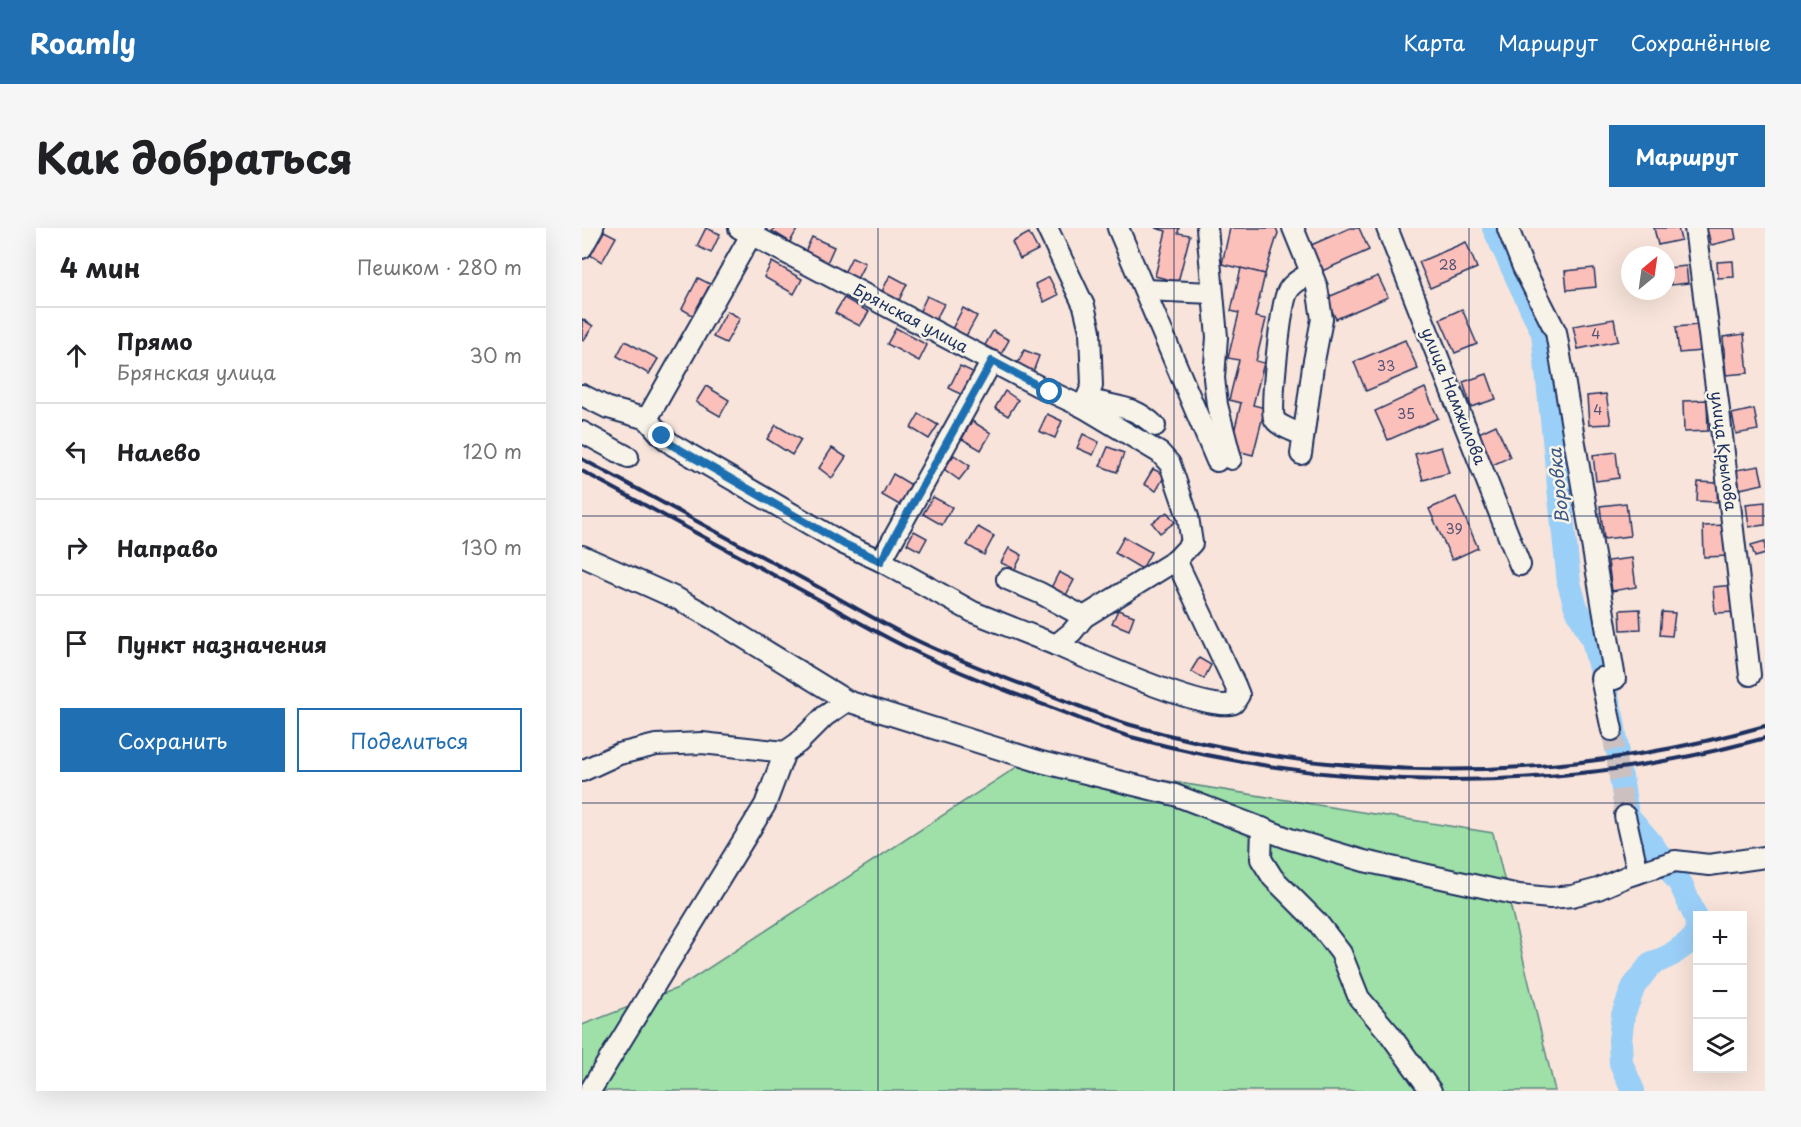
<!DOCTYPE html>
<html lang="ru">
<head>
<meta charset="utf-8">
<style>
  :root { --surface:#fff; --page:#f6f6f6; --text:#202124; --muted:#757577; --line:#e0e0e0; --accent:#1f6fb2 }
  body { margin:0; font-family:"Playpen Sans",sans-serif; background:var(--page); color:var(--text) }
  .controls { position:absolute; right:18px; bottom:18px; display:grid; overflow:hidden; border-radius:0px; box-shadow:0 6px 24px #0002 }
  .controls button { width:54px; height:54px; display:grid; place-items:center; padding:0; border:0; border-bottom:2px solid var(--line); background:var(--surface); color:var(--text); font:30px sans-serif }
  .compass { position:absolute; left:1039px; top:18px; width:54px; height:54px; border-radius:50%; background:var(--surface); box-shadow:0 6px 24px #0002; rotate:29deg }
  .stop { position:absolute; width:18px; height:18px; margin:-14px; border:4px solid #1f6fb2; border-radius:50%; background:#fff }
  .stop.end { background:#1f6fb2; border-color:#fff; box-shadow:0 2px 6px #0008 }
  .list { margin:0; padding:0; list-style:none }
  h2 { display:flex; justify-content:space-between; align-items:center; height:78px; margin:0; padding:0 24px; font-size:26px }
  h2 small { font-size:20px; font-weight:400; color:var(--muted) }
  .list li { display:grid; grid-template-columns:39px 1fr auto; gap:18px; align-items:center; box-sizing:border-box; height:96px; padding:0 24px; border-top:2px solid var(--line) }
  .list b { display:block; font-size:22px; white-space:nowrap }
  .list p { margin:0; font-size:20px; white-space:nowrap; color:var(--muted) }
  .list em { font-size:20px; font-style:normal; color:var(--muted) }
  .actions { display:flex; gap:12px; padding:18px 24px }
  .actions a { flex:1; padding:14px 0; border:2px solid var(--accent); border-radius:0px; text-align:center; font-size:21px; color:var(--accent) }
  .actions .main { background:var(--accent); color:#fff }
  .icon { flex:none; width:33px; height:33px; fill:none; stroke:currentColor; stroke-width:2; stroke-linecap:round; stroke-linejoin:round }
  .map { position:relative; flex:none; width:1183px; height:863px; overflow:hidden; border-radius:0px }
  header { display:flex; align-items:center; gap:36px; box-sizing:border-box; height:84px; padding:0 30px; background:var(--accent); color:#fff }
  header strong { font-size:28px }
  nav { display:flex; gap:33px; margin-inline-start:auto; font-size:21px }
  .intro { display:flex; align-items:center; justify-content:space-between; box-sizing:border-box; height:144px; padding:0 36px }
  h1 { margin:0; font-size:42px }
  .button { padding:15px 27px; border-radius:0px; background:var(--accent); color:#fff; font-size:21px; font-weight:700 }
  main { display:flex; gap:36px; padding:0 36px }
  aside { flex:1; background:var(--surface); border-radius:0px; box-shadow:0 6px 24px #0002 }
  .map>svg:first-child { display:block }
</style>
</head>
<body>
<header>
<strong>Roamly</strong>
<nav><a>Карта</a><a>Маршрут</a><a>Сохранённые</a></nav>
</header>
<div class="intro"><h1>Как добраться</h1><a class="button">Маршрут</a></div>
<main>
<aside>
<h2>4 мин<small>Пешком · 280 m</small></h2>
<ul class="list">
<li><svg class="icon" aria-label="ahead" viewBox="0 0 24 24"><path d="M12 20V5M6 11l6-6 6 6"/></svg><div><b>Прямо</b><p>Брянская улица</p></div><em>30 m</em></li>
<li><svg class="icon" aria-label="left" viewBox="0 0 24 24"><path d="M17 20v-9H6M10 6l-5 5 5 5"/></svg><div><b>Налево</b></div><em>120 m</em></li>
<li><svg class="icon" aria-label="right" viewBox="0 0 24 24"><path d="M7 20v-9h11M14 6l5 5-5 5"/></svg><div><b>Направо</b></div><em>130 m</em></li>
<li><svg class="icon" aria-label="arrive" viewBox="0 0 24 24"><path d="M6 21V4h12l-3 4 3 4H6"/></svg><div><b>Пункт назначения</b></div></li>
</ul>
<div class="actions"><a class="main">Сохранить</a><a>Поделиться</a></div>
</aside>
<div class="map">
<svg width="1183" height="863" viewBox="0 0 1183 863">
  <rect width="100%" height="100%" fill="#f8e4da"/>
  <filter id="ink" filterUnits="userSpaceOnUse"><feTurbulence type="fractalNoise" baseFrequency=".0167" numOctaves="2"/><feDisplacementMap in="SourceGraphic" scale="12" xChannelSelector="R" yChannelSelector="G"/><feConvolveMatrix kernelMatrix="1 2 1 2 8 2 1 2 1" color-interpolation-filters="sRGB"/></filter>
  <g filter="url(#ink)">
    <!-- green -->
    <path fill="#9fdfa8" stroke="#5d8783" stroke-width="1.5" d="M447,531L911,605L973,863H0V797L96,760Z"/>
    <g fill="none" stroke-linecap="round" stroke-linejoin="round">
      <!-- river -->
      <g stroke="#9acff8" stroke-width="24">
        <path d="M912,0L961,105L987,355L994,379L1011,412L1031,493L1035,521"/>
        <path d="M1039,549L1045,587L1068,614L1099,657L1115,692L1114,709L1089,727L1068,737L1052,758L1041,787L1038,812L1039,835L1051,863"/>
      </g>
    </g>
    <!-- building -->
    <g fill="#fcc0bb" stroke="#1b2f5e" stroke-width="1.5">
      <path d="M124,0L138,6L129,25L115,18Z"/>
      <path d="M192,0H216L208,14L190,3Z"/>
      <path d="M573,0H597L596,5L608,7L596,54L573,48L584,3Z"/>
      <path d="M648,0H694L696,5L683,46L640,36Z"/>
      <path d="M768,0H777L787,22L738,44L727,18Z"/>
      <path d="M1072,0H1096L1099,12L1076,17Z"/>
      <path d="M1125,0H1152L1154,11L1129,17Z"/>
      <path d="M22,3L34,9L20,34L8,27Z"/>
      <path d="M447,5L456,22L438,31L430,14Z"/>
      <path d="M230,9L252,19L244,37L222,26Z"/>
      <path d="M884,14L895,40L848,60L837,34Z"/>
      <path d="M270,29L283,35L275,51L262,45Z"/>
      <path d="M1151,33L1152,49L1136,50L1135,34Z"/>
      <path d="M190,34L220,51L212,66L182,49Z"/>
      <path d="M1104,38L1106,55L1089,57L1086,40Z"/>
      <path d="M659,40L683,46L673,89L684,91L674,133L682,135L671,177L683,180L671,227L648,221L659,175L647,172L657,132L646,130L657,85L649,83Z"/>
      <path d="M1012,40L1014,59L985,62L983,43Z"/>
      <path d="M308,47L325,56L316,74L299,66Z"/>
      <path d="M796,48L806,69L754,91L744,70Z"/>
      <path d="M467,49L476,67L462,74L453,56Z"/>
      <path d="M116,50L128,56L112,88L100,81Z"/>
      <path d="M345,68L362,76L352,95L336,87Z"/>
      <path d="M262,70L287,84L278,98L253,85Z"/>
      <path d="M381,80L395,88L384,108L370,101Z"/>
      <path d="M880,81L895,116L873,125L858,91Z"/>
      <path d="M145,83L158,90L144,115L131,109Z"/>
      <path d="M0,91L11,98L2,112L0,111Z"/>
      <path d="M1032,91L1036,113L996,121L991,98Z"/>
      <path d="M1116,97L1119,123L1097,125L1094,99Z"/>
      <path d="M314,100L345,117L337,133L305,116Z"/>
      <path d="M411,103L427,112L418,128L402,119Z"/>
      <path d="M1162,106L1166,145L1144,147L1141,109Z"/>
      <path d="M823,112L836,141L784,163L772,134Z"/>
      <path d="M43,113L76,131L67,146L35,128Z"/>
      <path d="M442,122L457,128L451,144L435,138Z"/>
      <path d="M378,138L391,144L380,167L367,160Z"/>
      <path d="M905,146L914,171L889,179L881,154Z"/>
      <path d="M124,158L147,172L138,188L114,174Z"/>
      <path d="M843,160L856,190L806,212L793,183Z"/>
      <path d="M423,163L436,172L426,188L413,180Z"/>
      <path d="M1024,166L1029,196L1007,197L1005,168Z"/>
      <path d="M1125,172L1126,203L1102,204L1101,173Z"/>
      <path d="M1172,181L1176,202L1154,206L1150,186Z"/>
      <path d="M337,186L356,197L347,211L329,200Z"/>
      <path d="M465,186L480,193L473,210L457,203Z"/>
      <path d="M390,193L409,205L399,222L380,211Z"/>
      <path d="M194,197L219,212L210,227L185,211Z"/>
      <path d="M914,197L928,229L902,241L888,209Z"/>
      <path d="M501,206L517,214L511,227L495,220Z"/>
      <path d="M526,219L542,225L535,244L518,238Z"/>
      <path d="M859,219L867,245L841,252L833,226Z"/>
      <path d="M250,220L264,229L250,250L237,240Z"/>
      <path d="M1034,224L1037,250L1014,253L1011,227Z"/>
      <path d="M372,227L388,238L377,252L362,241Z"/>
      <path d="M1177,238L1181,256L1158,261L1154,242Z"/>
      <path d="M571,241L583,247L574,263L562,256Z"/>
      <path d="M311,246L333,259L321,279L300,267Z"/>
      <path d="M1116,254L1136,255L1135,274L1115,273Z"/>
      <path d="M351,269L370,279L360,297L341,286Z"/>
      <path d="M874,269L896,320L870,332L847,281Z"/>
      <path d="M1183,274V297L1167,299L1164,276Z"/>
      <path d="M1044,275L1048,308L1022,311L1018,278Z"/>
      <path d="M585,284L593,294L578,305L570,295Z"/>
      <path d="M1145,297L1146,328L1122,329L1121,298Z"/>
      <path d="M396,299L412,308L402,327L385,317Z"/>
      <path d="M332,303L345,310L338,323L325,316Z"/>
      <path d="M542,309L569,324L560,341L533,325Z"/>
      <path d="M1183,313V326L1173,329L1169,317Z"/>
      <path d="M427,320L440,327L433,341L419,335Z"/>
      <path d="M1050,330L1054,359L1030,363L1026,333Z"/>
      <path d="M477,344L492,352L483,369L468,362Z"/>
      <path d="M1153,357L1155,384L1133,385L1131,359Z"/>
      <path d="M1058,381L1059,401L1039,402L1038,382Z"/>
      <path d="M536,382L552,388L547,402L530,395Z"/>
      <path d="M1080,384L1093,385L1090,408L1078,407Z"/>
      <path d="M617,430L629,437L622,451L609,443Z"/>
    </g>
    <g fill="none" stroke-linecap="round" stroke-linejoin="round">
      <!-- minor-tunnel -->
      <path stroke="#ccc0c1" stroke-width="20" stroke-dasharray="20 10" stroke-linecap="butt" d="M1030,502L1043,588"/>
      <defs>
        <g id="minor">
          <path d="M465,0L502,78L508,103L510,158L501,179"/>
          <path d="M536,0L635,233"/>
          <path d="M625,0L635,109L632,150L635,177L649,231"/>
          <path d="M711,0L735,59L740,91L731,138L719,226"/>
          <path d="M805,0L938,337"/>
          <path d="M1113,0L1136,174L1168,447"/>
          <path d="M926,1L941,39L974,104L1033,451"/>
          <path d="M0,20L11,0"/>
          <path d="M563,62L630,65"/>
          <path d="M0,167L26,180L65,191L80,208L91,217L262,316L299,333L391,384L474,417L490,404L502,389L594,332L610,315L606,289L588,236L578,225L501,179L456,158L157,0"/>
          <path d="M506,171C533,180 551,176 573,198"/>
          <path d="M65,191L173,0"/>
          <path d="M0,204L46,229"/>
          <path d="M720,207C713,203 695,198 692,190C688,178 699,78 705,65C709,55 721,50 730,44"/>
          <path d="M0,328L96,371L130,390L265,473L459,534L593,567L708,611L782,633L937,667L968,670L990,668L1016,661L1046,648L1093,633L1127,637L1183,629"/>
          <path d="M299,333L410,133"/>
          <path d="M425,351L458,365L502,389"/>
          <path d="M474,417C504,430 628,486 652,475L657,467L653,457L594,332"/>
          <path d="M1019,450L1030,502"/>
          <path d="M0,543L37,526L74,517L120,515L203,524"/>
          <path d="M1043,588L1056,645"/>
          <path d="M680,600L679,631L691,650L736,695L759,725L777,770L807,805L849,863"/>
          <path d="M8,863L183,577L203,524L216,515L243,488L265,473"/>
        </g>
      </defs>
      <!-- minor casing -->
      <use href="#minor" stroke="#1b2f5e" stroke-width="24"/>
      <!-- minor -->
      <use href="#minor" stroke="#f7f3e8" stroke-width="20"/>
      <!-- rail -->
      <g stroke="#1b2f5e" stroke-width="4">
        <path d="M0,231C76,272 151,313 227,354C264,374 300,396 338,414C385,436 435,455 484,473C505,481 527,491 549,497C755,556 977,556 1183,498"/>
        <path d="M0,243C74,283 148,323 221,363C258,383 294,405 332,423C379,446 429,465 478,483C501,492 524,502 549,509C755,565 977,567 1183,510"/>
      </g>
    </g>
  </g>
  <g fill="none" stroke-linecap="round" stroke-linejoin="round" filter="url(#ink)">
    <!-- route -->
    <path stroke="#1f6fb2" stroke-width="8" d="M80,208L90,217L262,316L299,333L410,133L468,164"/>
  </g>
  <!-- grid -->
  <path fill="none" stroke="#1b2f5e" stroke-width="1.5" stroke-opacity="0.55" d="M296,0V863M592,0V863M887,0V863M0,288H1183M0,575H1183"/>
  <g text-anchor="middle" stroke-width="5" stroke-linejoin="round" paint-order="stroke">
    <!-- number labels -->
    <g font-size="14" fill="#535375">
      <text x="866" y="42">28</text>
      <text x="1014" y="111">4</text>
      <text x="804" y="143">33</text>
      <text x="1016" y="187">4</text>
      <text x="824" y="191">35</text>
      <text x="872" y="306">39</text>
    </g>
    <!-- street labels -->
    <g font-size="16" fill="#1b2f5e" stroke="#f7f3e8">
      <text transform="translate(329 90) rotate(28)" y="6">Брянская улица</text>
      <text transform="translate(872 168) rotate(68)" y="6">улица Намжилова</text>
      <text transform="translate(1142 223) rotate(83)" y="6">улица Крылова</text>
    </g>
    <!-- water labels -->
    <g font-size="18" font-style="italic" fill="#3b5784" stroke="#f7f3e8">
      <text transform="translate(977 258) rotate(-96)" y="6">Воровка</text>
    </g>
  </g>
</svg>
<div class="controls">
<button>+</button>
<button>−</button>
<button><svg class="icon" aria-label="layers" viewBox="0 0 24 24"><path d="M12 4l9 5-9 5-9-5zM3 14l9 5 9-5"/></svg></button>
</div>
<svg class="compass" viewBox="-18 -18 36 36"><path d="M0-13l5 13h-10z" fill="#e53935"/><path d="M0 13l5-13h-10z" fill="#757577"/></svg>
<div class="stop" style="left:468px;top:164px"></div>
<div class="stop end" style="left:80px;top:208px"></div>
</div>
</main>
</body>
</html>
